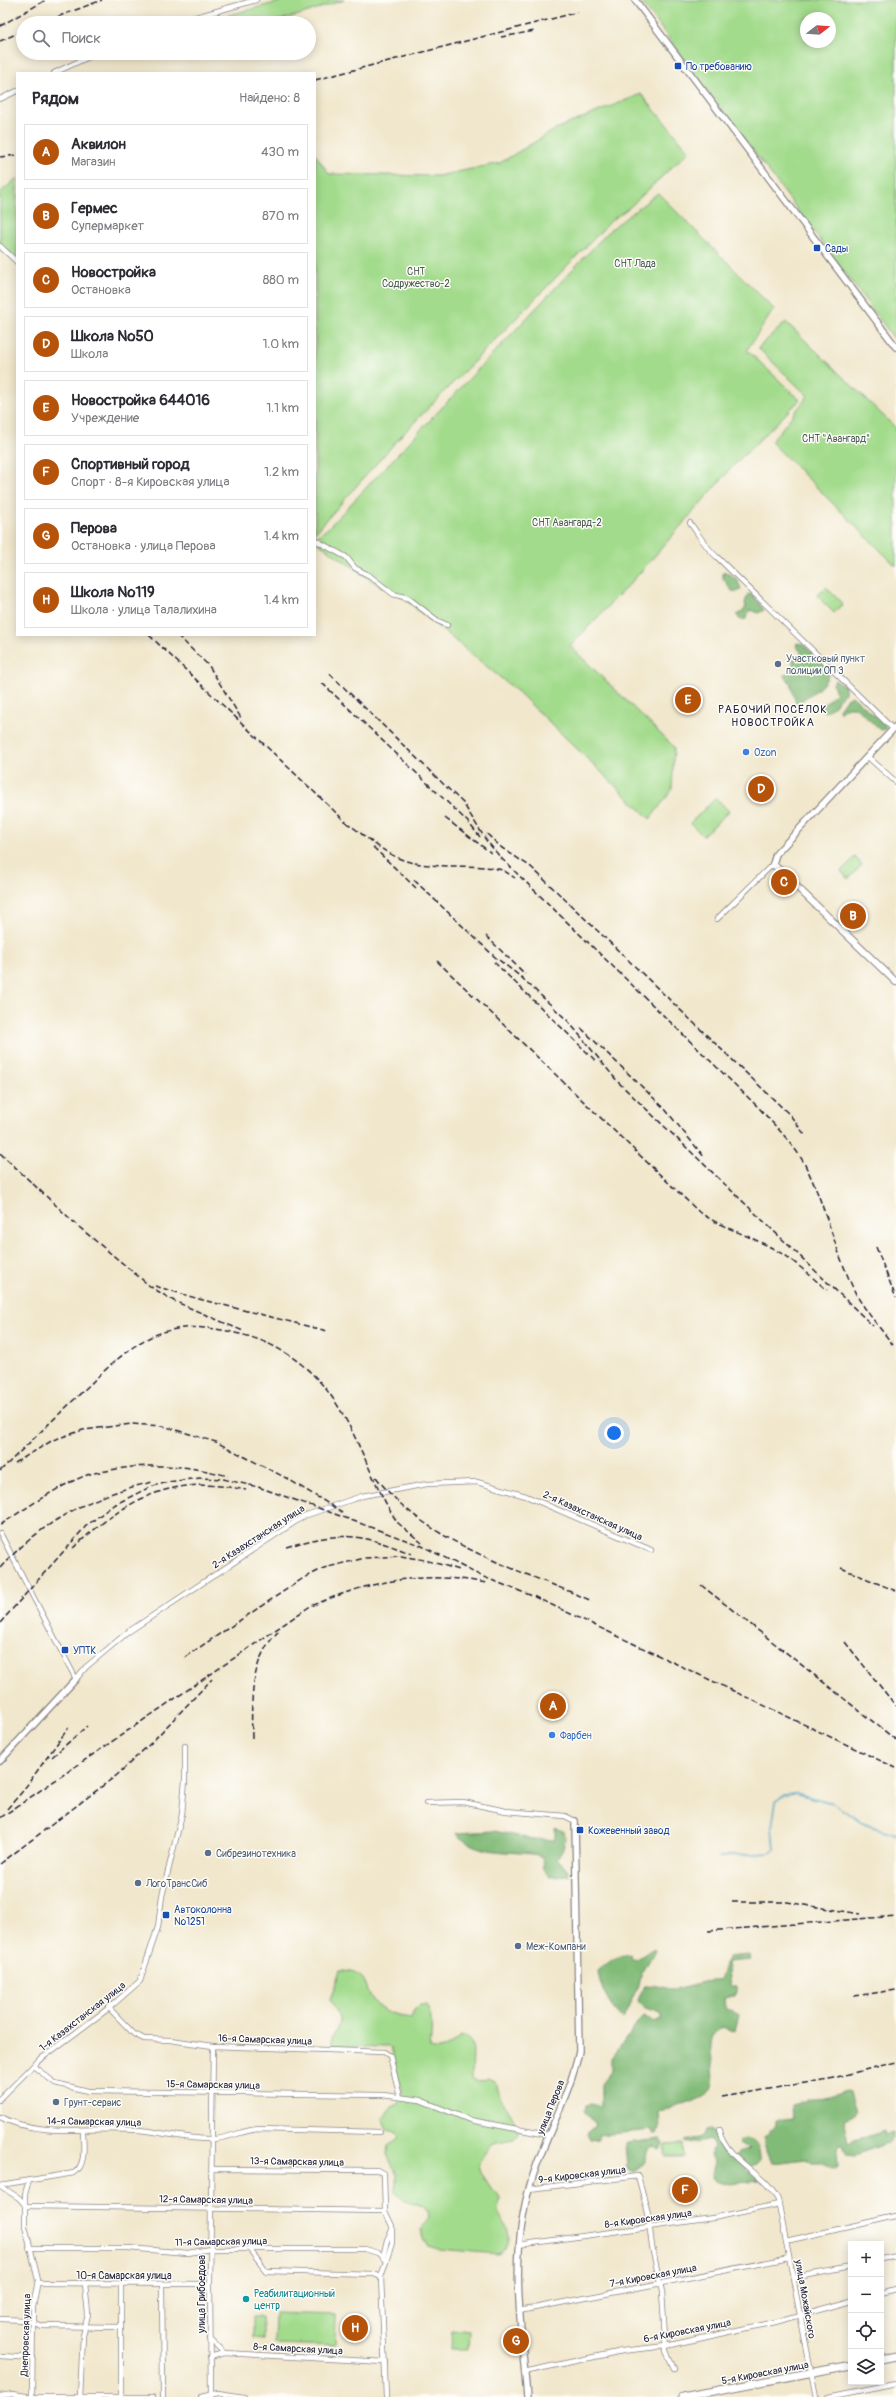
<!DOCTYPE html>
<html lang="ru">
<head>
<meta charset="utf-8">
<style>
  :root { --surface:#fff; --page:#f7f7f7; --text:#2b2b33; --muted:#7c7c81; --line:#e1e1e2; --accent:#b45309 }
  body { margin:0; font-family:Pangolin,sans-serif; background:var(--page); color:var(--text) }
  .controls { position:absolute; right:12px; bottom:12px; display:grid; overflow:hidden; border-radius:0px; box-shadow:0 2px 10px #0003 }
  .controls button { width:36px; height:36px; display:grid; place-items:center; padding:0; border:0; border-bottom:1px solid var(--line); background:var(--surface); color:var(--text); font:20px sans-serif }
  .compass { position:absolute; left:800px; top:12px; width:36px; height:36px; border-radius:50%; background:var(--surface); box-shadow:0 2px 10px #0003; rotate:73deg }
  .you { position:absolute; left:614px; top:1433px; width:14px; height:14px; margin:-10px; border:3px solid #fff; border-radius:50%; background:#1a73e8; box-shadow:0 0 0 6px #1a73e833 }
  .badge { display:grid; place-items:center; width:26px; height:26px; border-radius:50%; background:var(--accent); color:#fff; font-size:13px; font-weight:700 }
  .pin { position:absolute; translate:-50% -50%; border:2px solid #fff; box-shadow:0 1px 4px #0006 }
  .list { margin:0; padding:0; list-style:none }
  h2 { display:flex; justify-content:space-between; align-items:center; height:52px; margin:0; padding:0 16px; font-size:17px }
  h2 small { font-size:13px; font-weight:400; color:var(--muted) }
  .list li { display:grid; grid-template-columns:26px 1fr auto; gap:12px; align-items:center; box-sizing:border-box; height:56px; margin:0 8px 8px; padding:0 8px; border:1px solid var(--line); border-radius:0px }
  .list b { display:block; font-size:15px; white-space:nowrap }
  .list p { margin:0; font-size:13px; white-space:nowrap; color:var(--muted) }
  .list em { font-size:13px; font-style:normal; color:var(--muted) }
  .icon { flex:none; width:22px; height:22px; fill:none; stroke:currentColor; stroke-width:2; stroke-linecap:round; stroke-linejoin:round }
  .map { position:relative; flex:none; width:896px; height:2397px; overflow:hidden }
  .search { position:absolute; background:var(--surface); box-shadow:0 2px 10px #0003; left:16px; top:16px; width:300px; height:44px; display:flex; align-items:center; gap:10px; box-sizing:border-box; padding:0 14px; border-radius:22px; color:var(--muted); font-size:15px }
  .panel { position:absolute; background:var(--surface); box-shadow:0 2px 10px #0003; left:16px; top:72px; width:300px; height:564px; border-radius:0px }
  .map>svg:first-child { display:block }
</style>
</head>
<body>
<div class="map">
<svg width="896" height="2397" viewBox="0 0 896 2397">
  <rect width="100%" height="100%" fill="#fdfcf7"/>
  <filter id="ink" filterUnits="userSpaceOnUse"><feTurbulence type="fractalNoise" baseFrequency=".025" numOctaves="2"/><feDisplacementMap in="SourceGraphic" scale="8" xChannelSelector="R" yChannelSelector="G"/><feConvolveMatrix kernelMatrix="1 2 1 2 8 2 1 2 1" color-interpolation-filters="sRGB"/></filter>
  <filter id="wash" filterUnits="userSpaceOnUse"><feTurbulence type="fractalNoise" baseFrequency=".012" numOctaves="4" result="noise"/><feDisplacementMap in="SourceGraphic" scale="16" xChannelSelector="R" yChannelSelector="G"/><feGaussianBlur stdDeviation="0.9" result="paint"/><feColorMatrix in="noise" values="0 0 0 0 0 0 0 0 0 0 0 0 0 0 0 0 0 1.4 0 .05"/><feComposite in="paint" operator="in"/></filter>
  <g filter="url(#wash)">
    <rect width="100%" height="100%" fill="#f1e7cc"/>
    <!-- green -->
    <g fill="#a3db8c" stroke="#627e64" fill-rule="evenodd">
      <path d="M286,0H344L299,15L268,23H223L225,16Z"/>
      <path d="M640,0H896V341ZM806,18H830V42H806Z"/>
      <path d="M641,94L689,151L631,206L612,220L400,437L315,533V154L329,174L438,176L500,163L556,129Z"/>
      <path d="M17,178V262L0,249V193Z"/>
      <path d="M658,193L774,309L747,350L800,400L734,465L639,574L570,646L674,747L672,790L650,819L518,692L387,585L383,588L315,541V538L327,529L610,230Z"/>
      <path d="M786,322L896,428V566L771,442L808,396L758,348Z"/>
      <path d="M826,587L843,604L834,613L817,596Z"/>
      <path d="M716,798L729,811L703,836L690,823Z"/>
      <path d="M855,857L862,865L848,879L841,871Z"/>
      <path d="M340,1971C372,1971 361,1988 377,2005C386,2015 399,2016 411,2018L414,2010L420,2005H426C434,2017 431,2035 430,2049C442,2054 452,2043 461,2036L467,2037L473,2046L472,2080L479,2082L489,2079L495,2082C499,2104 515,2112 518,2134L514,2139L492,2143L479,2164C481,2176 490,2190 500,2198L498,2212C508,2224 516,2245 499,2254L438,2249L428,2246L423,2238L421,2229L429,2218L428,2211L424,2206L403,2199L396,2191V2175L387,2154L388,2145L399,2138L396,2131L387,2129L383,2120L392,2106L399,2103L402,2094L391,2047L333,2046C328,2034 341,2030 339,2018C338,2012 333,2005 330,2000Z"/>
      <path d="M683,2144L684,2156H665L666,2145Z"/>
      <path d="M275,2313L336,2315L335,2346L274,2344Z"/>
      <path d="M253,2317H263V2339L253,2338Z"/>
      <path d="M452,2330L469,2332L468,2349H451Z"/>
    </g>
    <!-- forest -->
    <g fill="#82bb78" stroke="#526e5a">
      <path d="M725,572L737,579L741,589L737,592L732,591L723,578V573Z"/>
      <path d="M748,594L753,595L764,610L758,613L750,610L746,619L740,620L737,615L746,608L745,603Z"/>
      <path d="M797,643L803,644L828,668L829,673C826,685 812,694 803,699L800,705L796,703L790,682L784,676L793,669V659L802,653L796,646Z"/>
      <path d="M835,680L845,686V693L838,699L836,705L825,712L820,708L836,693L833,684Z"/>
      <path d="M852,696L885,725L886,729L880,730L856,707H847L840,712L839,709L846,699Z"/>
      <path d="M555,1828L563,1831C568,1840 563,1850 557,1858L568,1871L569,1876L550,1877L544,1870L543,1858L538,1855C510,1850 475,1856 456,1833L494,1831L532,1839L555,1840Z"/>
      <path d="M654,1948L655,1950L639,1979L638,1986L623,2019C609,2007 600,1988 598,1971C607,1961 617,1956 630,1954L632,1959H637Z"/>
      <path d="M749,1955L750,1960L727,1962L730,1987H737V1992L735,1996L724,1998L725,2007L739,2015L735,2030L733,2032L723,2027C696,2039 725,2078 708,2093C695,2105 691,2100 677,2104C671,2106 665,2111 658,2113L659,2128L657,2134H653L652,2130L598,2135L599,2139L589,2140L586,2134L588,2130L594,2127L595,2123L585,2112L586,2105L590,2104L601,2107V2084L612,2070V2058L643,2015L655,2022L662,2019V2014C653,2008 642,2011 638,2000L644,1986C654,1983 663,1989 673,1989C688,1988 703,1979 719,1981C723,1977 723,1965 729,1957Z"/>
      <path d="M847,2091L850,2092L856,2111L854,2114L844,2118L849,2142L885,2130L886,2134L894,2132V2138L890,2142L855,2155L847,2154L843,2144H839L837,2147L838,2167L834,2169L823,2163H811L806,2159L772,2163L764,2144V2137L776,2126V2120L793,2118L792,2105Z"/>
      <path d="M711,2129L723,2150L734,2159L739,2152L749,2149L739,2143V2140L745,2138C758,2139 760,2150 760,2161L756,2165L745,2168L758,2181L730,2184L714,2180L712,2177L714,2163L710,2155L714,2148L712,2142L707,2140L686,2143L685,2141L701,2136L706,2130Z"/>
      <path d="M661,2139L664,2144L662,2149L659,2150L654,2146C646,2149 646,2154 646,2162L632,2172L627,2167L625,2143Z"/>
    </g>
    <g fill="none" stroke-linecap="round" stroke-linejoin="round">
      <!-- stream -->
      <path stroke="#4ca6c9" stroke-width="1.5" d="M719,1856L770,1853L774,1850L772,1827L776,1802L784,1794L794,1793L833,1803L862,1823L896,1834"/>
    </g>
  </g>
  <g filter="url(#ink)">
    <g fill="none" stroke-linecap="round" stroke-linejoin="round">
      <defs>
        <g id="minor">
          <path d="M175,23L256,0"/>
          <path d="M54,73L97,53"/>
          <path d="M0,99L17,91"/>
          <path d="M0,246L17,262"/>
          <path d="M690,523C699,535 706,548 717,557L893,729"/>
          <path d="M315,540L346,557L355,568L370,576L393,594L408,598L438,621L447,625"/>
          <path d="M868,757L896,782"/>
          <path d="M717,919L773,864"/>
          <path d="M0,1533L76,1679L86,1667L128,1632L304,1516L362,1496L427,1484L477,1482L526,1496L651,1550"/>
          <path d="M426,1803L463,1802L506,1811L565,1816L575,1821"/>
          <path d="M109,2008L134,2034L144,2039L170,2040L213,2046L384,2052L390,2056L400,2097"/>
          <path d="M33,2066L55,2083L88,2091L383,2095L420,2100L470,2120L548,2135"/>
          <path d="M0,2099L38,2061L109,2008L140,1981L158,1927L162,1896L182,1814L185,1780V1746"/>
          <path d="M0,2117C46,2140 99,2124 148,2131C170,2134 192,2140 214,2139C230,2138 243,2130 259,2129L380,2132"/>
          <path d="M719,2130C728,2162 764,2172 778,2200L816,2397"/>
          <path d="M212,2169L377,2170L384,2174L385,2211L392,2226V2243L381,2277L386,2397"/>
          <path d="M29,2180L25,2194V2226L38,2280L33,2307L32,2397"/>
          <path d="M0,2185L74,2173C87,2165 83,2144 83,2130"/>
          <path d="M0,2186L19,2198L26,2206L385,2211"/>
          <path d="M529,2189L638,2176L648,2213L652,2247L662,2292L666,2351L674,2368"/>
          <path d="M786,2241L896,2216"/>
          <path d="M518,2245L713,2218L779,2204"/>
          <path d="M29,2248H128L188,2253L210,2249H365L378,2253L385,2260"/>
          <path d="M250,2250L266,2271L374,2274L381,2277"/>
          <path d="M383,2257L387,2240L391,2232"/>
          <path d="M881,2259L896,2256"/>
          <path d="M793,2278L851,2267"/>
          <path d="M38,2283L210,2284"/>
          <path d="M162,2284L163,2397"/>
          <path d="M121,2285V2397"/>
          <path d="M881,2293L896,2289"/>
          <path d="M519,2311L789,2258"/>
          <path d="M0,2319L26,2320L42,2326L121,2327"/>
          <path d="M210,2339L224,2353"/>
          <path d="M0,2356L33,2358"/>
          <path d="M210,2357L224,2353L385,2362"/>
          <path d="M524,2372L622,2351L666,2346L779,2321L851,2301"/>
          <path d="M0,2396L13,2394L32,2397H153"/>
          <path d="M80,2397L83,2336L88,2314L85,2283"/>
          <path d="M201,2397L218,2393L244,2397"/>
          <path d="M211,2397L210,2284L213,2046"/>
          <path d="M828,2397L896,2383"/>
        </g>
        <g id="tertiary">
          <path d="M635,0L896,347"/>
          <path d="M773,864L776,854L896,726"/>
          <path d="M0,1761L76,1679"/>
          <path d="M527,2397C521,2325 509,2253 531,2182C544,2138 570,2096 579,2051L575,1821"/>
        </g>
        <path id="secondary" d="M773,864L896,982"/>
        <g id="primary">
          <path d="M881,2359L896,2356"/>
          <path d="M682,2397L851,2365"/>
        </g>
      </defs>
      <!-- minor casing -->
      <use href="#minor" stroke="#8a8484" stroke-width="6"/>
      <!-- tertiary casing -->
      <use href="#tertiary" stroke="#8a8484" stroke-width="8"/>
      <!-- secondary casing -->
      <use href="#secondary" stroke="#8a8484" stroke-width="8"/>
      <!-- primary casing -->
      <use href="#primary" stroke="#8a8484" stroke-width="9"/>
      <!-- minor -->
      <use href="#minor" stroke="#fff" stroke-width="4.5"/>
      <!-- tertiary -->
      <use href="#tertiary" stroke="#fff" stroke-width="5.5"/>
      <!-- secondary -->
      <use href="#secondary" stroke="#fff" stroke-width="6"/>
      <!-- primary -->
      <use href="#primary" stroke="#fff" stroke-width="7"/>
      <!-- rail -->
      <g stroke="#22223b" stroke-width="1.5" stroke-dasharray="6 3" stroke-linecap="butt">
        <path d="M41,23L102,0"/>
        <path d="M0,26L46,0"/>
        <path d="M501,37L535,31"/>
        <path d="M0,41L23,31"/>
        <path d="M315,80L578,12"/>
        <path d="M0,157L17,155"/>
        <path d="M149,635L349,825"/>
        <path d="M177,635L209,666L241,718"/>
        <path d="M330,674L463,803L486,840L501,858L760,1109C775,1126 793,1143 804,1163C826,1205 835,1253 857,1296C867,1313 881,1329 893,1345"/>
        <path d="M322,683L467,821L480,837"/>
        <path d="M445,818L491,853"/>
        <path d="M346,822C364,835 384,854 406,861C434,869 464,864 493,868L503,870L515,878"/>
        <path d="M487,834L502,848L531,867L790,1115L805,1135"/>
        <path d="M373,847L416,888"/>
        <path d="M414,880L495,957L521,977L568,1021L618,1082L873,1326"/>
        <path d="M486,936L525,974"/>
        <path d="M437,961L699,1212C721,1227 745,1234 768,1246C791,1257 808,1274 827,1290"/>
        <path d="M494,962L596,1061"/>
        <path d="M581,1028L664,1108L705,1158"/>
        <path d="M0,1153L79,1227L151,1287L174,1301L243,1331"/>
        <path d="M876,1247L896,1298"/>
        <path d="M155,1286L199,1299L327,1331"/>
        <path d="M15,1463L53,1440L83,1430L131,1424L163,1426L216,1442L288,1479L342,1512"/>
        <path d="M0,1471C27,1445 54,1419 81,1393C134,1342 161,1314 240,1334C277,1343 306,1363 329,1393C356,1429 369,1475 392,1514L398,1523L422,1543"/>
        <path d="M376,1477C428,1545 517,1568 592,1601"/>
        <path d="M0,1525C28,1507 56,1487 87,1475C94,1472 103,1472 111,1470C150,1463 189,1465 228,1476"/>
        <path d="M286,1547C340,1531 360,1533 412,1554"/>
        <path d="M73,1548C127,1499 170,1474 246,1490"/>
        <path d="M0,1568C43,1521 91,1495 153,1482"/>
        <path d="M841,1568L896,1591"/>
        <path d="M701,1585L896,1740"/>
        <path d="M0,1623L86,1526L112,1506L150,1487L168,1482L200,1478L223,1479L258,1487L321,1509L422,1546L481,1576L535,1597L896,1768"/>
        <path d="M845,1642L896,1706"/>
        <path d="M185,1657L302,1579L324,1568L365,1558L401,1556L425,1560L460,1570"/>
        <path d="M252,1738C251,1701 250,1658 279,1631"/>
        <path d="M52,1757L87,1726"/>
        <path d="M7,1809L22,1792L69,1727"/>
        <path d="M0,1818L309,1607C371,1580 421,1571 487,1583"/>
        <path d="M0,1864L117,1775L151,1743L212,1679"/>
        <path d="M732,1902H787L860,1914"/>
        <path d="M708,1931L896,1916"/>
        <path d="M854,1996L896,1990"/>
        <path d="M722,2097L829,2079L896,2062"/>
      </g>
    </g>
  </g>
  <!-- markers -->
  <g fill="#1a4fb4" stroke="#fdfcf7" stroke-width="1.5">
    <rect x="674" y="62" width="8" height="8" rx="2"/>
    <rect x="813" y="244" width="8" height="8" rx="2"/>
    <rect x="61" y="1646" width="8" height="8" rx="2"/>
    <rect x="576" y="1826" width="8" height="8" rx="2"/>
    <rect x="162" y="1911" width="8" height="8" rx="2"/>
  </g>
  <g fill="#5c6f8a" stroke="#fdfcf7" stroke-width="1.5">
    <circle cx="778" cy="664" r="4"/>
    <circle cx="208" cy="1853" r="4"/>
    <circle cx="138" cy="1883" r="4"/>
    <circle cx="518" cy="1946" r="4"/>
    <circle cx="56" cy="2102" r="4"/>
  </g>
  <g fill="#3f7fe0" stroke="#fdfcf7" stroke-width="1.5">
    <circle cx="746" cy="752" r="4"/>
    <circle cx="552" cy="1735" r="4"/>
  </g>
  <circle fill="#0f9aa8" stroke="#fdfcf7" stroke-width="1.5" cx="246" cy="2299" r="4"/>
  <g text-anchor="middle" stroke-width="3" stroke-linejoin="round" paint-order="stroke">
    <!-- transit labels -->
    <g font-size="10" fill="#164399" stroke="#fdfcf7" text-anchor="start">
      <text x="686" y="70">По требованию</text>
      <text x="825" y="252">Сады</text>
      <text x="73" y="1654">УПТК</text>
      <text x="588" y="1834">Кожевенный завод</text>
      <text x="174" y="1913">Автоколонна<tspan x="174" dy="12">№1251</tspan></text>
    </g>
    <!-- park labels -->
    <g font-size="10" fill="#495a53" stroke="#fdfcf7">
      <text x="635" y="267">СНТ Лада</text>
      <text x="416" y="275">СНТ<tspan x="416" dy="12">Содружество-2</tspan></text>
      <text x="836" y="442">СНТ "Авангард"</text>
      <text x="567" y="526">СНТ Авангард-2</text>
    </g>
    <!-- service labels -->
    <g font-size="10" fill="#4e5e75" stroke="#fdfcf7" text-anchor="start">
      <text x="786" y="662">Участковый пункт<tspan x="786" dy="12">полиции ОП 3</tspan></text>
      <text x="216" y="1857">Сибрезинотехника</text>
      <text x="146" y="1887">ЛогоТрансСиб</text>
      <text x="526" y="1950">Меж-Компани</text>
      <text x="64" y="2106">Грунт-сервис</text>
    </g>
    <!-- shop labels -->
    <g font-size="10" fill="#366cbe" stroke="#fdfcf7" text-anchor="start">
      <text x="754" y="756">Ozon</text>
      <text x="560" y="1739">Фарбен</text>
    </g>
    <!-- street labels -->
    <g font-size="10" fill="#22223b" stroke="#fdfcf7">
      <text transform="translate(593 1515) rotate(24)" y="4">2-я Казахстанская улица</text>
      <text transform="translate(258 1536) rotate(-33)" y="4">2-я Казахстанская улица</text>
      <text transform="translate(82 2016) rotate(-38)" y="4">1-я Казахстанская улица</text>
      <text transform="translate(265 2039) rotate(2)" y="4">16-я Самарская улица</text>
      <text transform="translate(213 2084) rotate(1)" y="4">15-я Самарская улица</text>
      <text transform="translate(550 2107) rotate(-68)" y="4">улица Перова</text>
      <text transform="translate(94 2121) rotate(1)" y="4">14-я Самарская улица</text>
      <text transform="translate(297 2161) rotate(1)" y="4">13-я Самарская улица</text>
      <text transform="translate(582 2174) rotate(-7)" y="4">9-я Кировская улица</text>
      <text transform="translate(206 2199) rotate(1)" y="4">12-я Самарская улица</text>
      <text transform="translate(648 2218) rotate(-8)" y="4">8-я Кировская улица</text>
      <text transform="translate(221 2241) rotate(-1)" y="4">11-я Самарская улица</text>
      <text x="124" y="2279">10-я Самарская улица</text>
      <text transform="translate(653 2275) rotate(-11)" y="4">7-я Кировская улица</text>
      <text transform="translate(201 2294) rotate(-90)" y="4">улица Грибоедова</text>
      <text transform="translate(806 2299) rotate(80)" y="4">улица Можайского</text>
      <text transform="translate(687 2330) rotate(-11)" y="4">6-я Кировская улица</text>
      <text transform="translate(25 2335) rotate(-88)" y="4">Днепровская улица</text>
      <text transform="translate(298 2348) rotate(3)" y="4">8-я Самарская улица</text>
      <text transform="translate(765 2372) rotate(-11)" y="4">5-я Кировская улица</text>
    </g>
    <!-- culture labels -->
    <g font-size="10" fill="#0d838f" stroke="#fdfcf7" text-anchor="start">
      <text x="254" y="2297">Реабилитационный<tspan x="254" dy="12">центр</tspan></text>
    </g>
    <!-- neighbourhood labels -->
    <g font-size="11" letter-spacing="1" fill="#22223b" stroke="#fdfcf7">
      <text x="773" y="713">РАБОЧИЙ ПОСЁЛОК<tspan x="773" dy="13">НОВОСТРОЙКА</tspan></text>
    </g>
  </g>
</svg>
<div class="controls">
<button>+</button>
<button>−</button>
<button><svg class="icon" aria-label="locate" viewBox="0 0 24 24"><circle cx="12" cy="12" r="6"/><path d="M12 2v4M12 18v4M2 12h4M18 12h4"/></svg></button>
<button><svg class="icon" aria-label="layers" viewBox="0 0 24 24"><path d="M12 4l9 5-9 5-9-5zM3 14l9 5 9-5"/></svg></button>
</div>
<svg class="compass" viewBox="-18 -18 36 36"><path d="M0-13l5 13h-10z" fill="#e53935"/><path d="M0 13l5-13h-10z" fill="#7c7c81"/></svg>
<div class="you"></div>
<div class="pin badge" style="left:553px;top:1706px">A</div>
<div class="pin badge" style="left:853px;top:916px">B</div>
<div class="pin badge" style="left:784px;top:882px">C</div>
<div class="pin badge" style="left:761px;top:789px">D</div>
<div class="pin badge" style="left:688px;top:700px">E</div>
<div class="pin badge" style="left:685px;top:2190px">F</div>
<div class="pin badge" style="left:516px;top:2341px">G</div>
<div class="pin badge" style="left:355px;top:2328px">H</div>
<div class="search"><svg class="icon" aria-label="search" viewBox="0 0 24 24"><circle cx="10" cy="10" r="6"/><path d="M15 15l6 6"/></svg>Поиск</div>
<section class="panel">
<h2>Рядом<small>Найдено: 8</small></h2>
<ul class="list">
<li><span class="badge">A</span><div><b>Аквилон</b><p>Магазин</p></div><em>430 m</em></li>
<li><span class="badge">B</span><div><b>Гермес</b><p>Супермаркет</p></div><em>870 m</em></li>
<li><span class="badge">C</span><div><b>Новостройка</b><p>Остановка</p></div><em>880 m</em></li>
<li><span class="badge">D</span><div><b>Школа №50</b><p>Школа</p></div><em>1.0 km</em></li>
<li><span class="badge">E</span><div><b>Новостройка 644016</b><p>Учреждение</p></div><em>1.1 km</em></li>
<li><span class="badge">F</span><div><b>Спортивный город</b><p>Спорт · 8-я Кировская улица</p></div><em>1.2 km</em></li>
<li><span class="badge">G</span><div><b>Перова</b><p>Остановка · улица Перова</p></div><em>1.4 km</em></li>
<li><span class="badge">H</span><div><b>Школа №119</b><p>Школа · улица Талалихина</p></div><em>1.4 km</em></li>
</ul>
</section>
</div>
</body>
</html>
